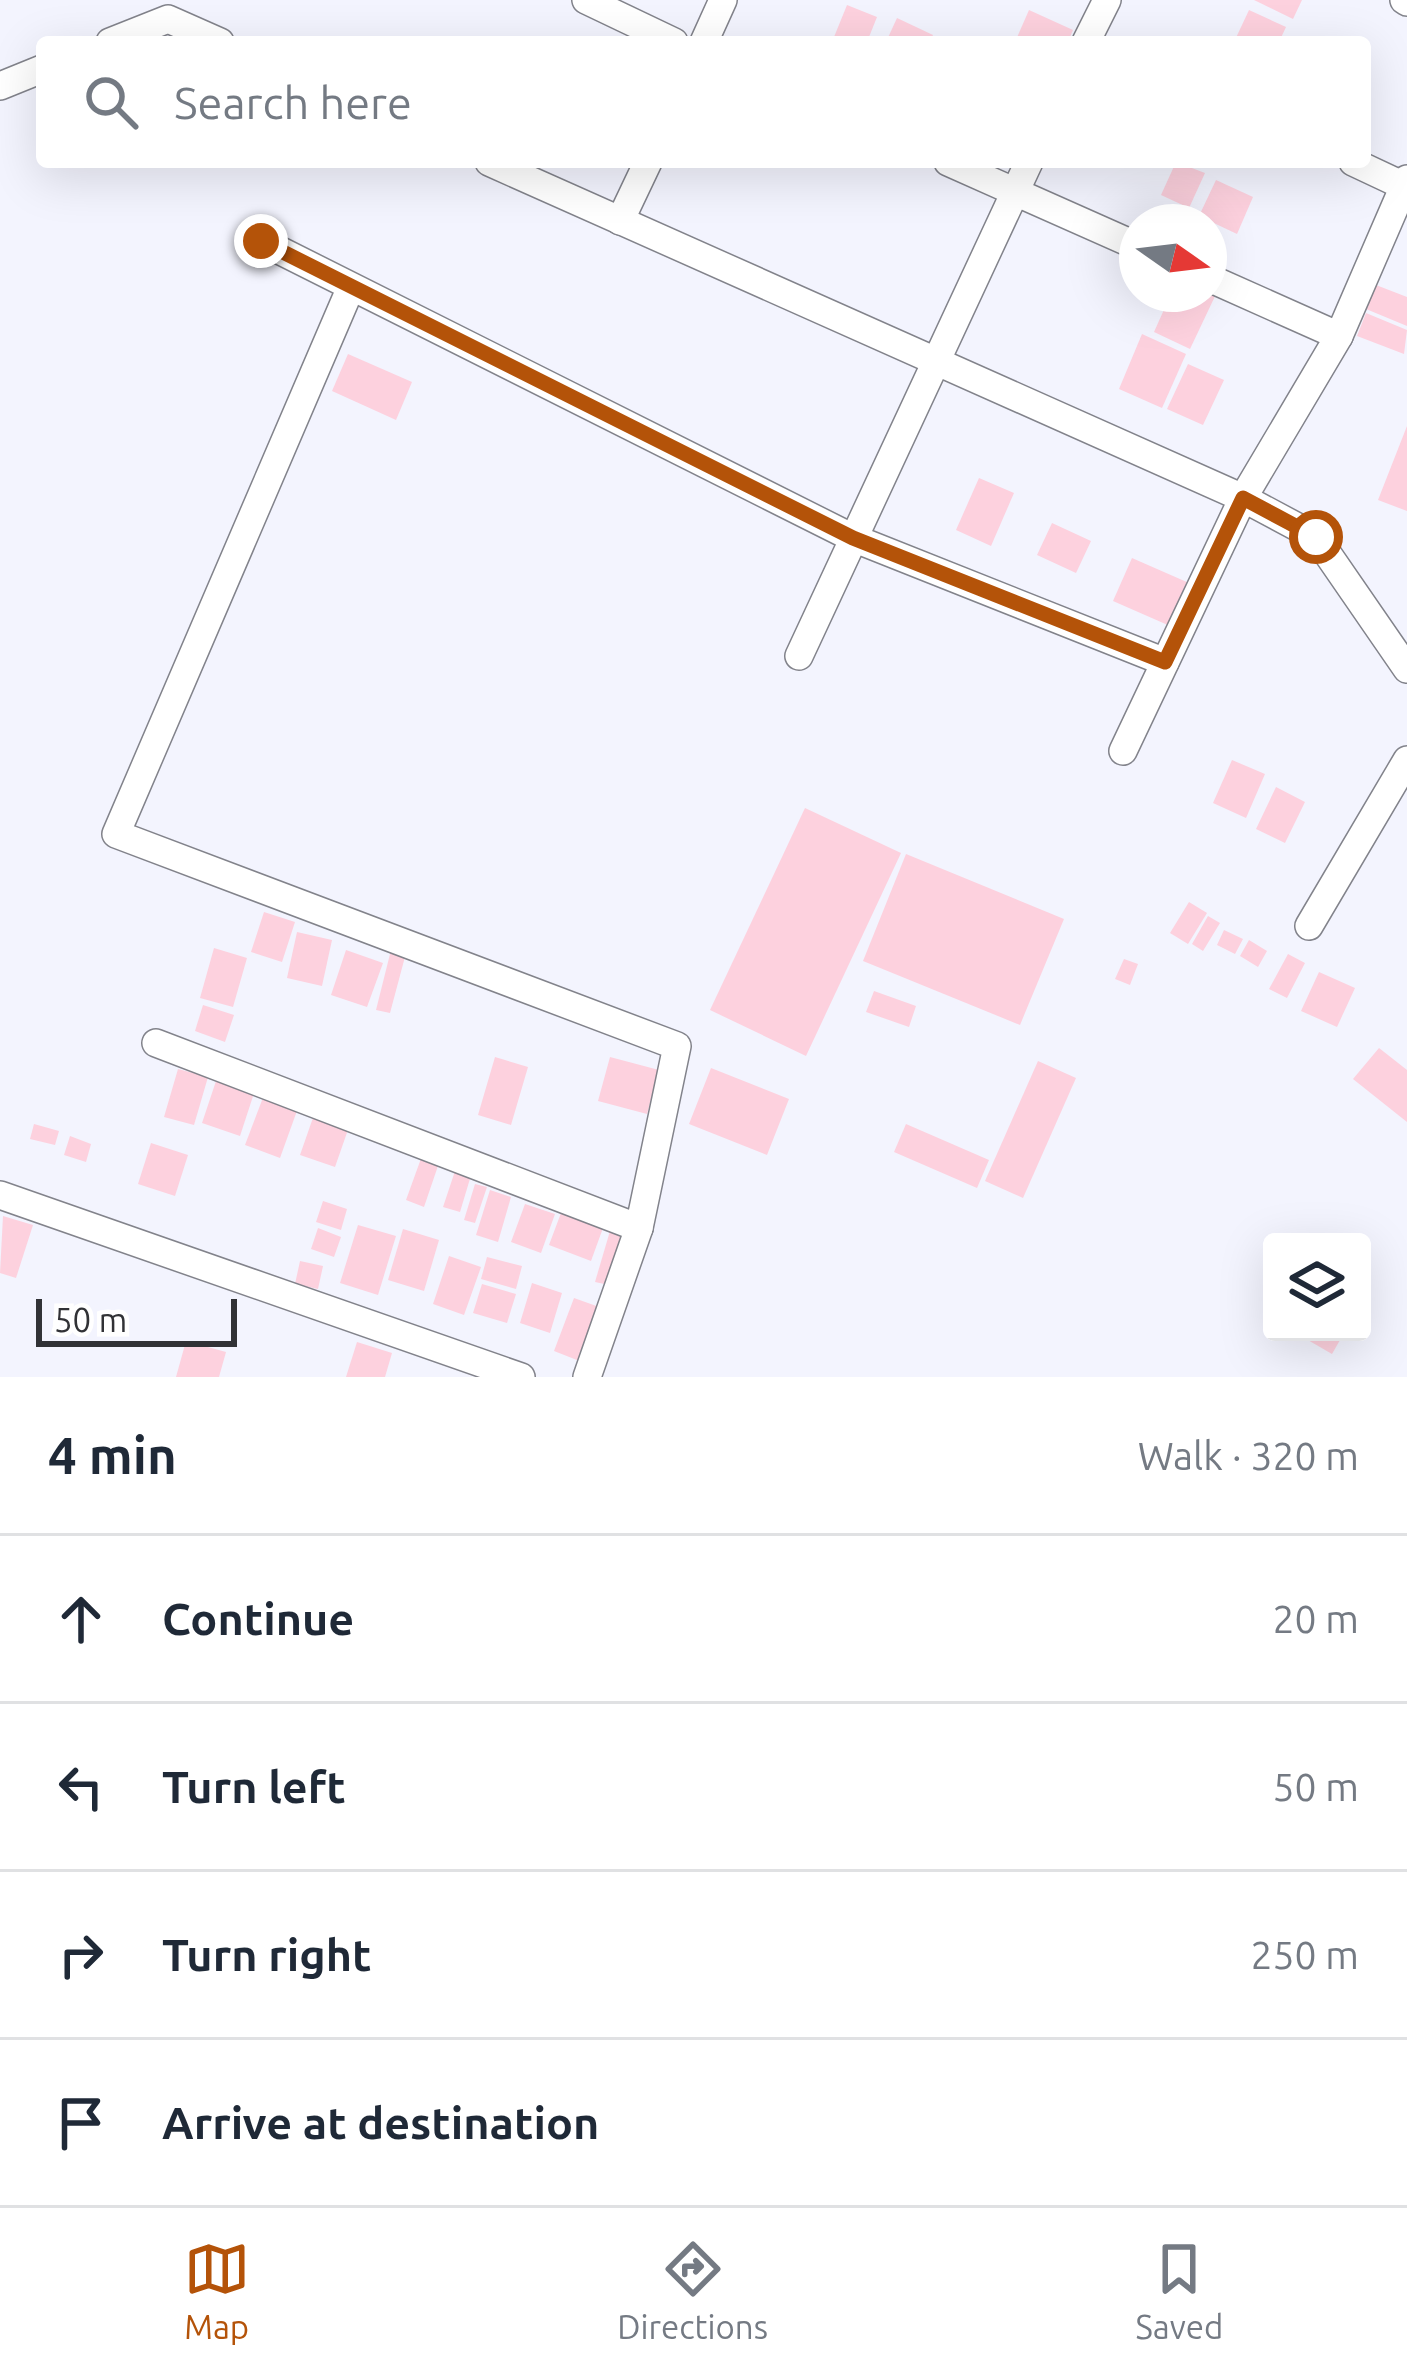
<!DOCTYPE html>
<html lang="en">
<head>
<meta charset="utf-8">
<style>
  :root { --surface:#fff; --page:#f2f2f3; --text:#1f2937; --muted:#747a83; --line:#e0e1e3; --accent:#b45309 }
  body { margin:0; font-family:Ubuntu,sans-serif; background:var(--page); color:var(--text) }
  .controls { position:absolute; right:36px; bottom:36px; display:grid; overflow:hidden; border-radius:12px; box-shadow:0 12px 48px #0002 }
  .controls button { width:108px; height:108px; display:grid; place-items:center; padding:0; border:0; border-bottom:3px solid var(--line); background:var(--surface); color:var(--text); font:60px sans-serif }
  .compass { position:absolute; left:1119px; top:204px; width:108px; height:108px; border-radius:50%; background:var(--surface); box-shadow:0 12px 48px #0002; rotate:104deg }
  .scale { position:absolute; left:36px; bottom:30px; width:201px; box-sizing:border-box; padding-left:12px; border:6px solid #313236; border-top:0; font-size:33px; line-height:42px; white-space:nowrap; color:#313236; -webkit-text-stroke:9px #fff; paint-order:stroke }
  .stop { position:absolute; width:36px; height:36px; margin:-27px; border:9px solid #b45309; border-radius:50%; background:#fff }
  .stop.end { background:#b45309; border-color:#fff; box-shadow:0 3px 12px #0008 }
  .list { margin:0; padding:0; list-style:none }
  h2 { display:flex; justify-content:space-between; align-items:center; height:156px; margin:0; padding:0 48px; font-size:51px }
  h2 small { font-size:39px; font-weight:400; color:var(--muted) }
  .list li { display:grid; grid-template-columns:78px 1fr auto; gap:36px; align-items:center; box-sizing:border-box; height:168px; padding:0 48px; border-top:3px solid var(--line) }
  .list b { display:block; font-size:45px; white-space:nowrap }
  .list em { font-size:39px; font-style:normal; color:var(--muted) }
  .icon { flex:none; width:66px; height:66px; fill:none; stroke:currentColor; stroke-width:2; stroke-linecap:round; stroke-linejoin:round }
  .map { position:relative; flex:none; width:1407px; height:1377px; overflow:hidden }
  .search { position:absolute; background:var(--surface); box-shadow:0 12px 48px #0002; left:36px; right:36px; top:36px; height:132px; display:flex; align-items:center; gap:30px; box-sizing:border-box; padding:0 42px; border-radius:12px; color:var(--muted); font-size:45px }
  .sheet { height:828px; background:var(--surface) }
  nav { display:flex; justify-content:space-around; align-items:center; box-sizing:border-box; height:168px; border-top:3px solid var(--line); background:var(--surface); font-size:33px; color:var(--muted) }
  nav a { display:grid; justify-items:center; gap:6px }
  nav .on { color:var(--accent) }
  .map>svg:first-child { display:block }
</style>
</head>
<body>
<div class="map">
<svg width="1407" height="1377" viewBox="0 0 1407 1377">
  <rect width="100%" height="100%" fill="#f3f4fe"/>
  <!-- building -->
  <g fill="#fdd1de">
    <path d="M1254,0H1302L1293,19Z"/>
    <path d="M847,5L877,17L867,42H832Z"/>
    <path d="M1029,10L1073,30L1068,42H1015Z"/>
    <path d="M1249,10L1286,27L1279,42H1234Z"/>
    <path d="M897,18L933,35L930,42H886Z"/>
    <path d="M1176,162L1205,173L1189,208L1161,195Z"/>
    <path d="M1216,180L1253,197L1237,234L1199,216Z"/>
    <path d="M1376,285L1407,297V326L1366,309Z"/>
    <path d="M1209,288L1217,292L1190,349L1154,332L1171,294H1209Z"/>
    <path d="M1366,313L1407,330L1404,354L1357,336Z"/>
    <path d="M1142,334L1186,354L1162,408L1119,389Z"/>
    <path d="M348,354L412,382L396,420L332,391Z"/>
    <path d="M1188,364L1224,380L1203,425L1167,409Z"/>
    <path d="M1407,426V511L1378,500Z"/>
    <path d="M979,478L1014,493L991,546L956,530Z"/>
    <path d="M1052,523L1091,541L1076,573L1037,555Z"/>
    <path d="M1132,558L1189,583L1170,626L1113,601Z"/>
    <path d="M1232,760L1265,774L1246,818L1213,803Z"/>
    <path d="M1276,787L1305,802L1285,843L1256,829Z"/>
    <path d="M805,808L901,853L806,1056L710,1010Z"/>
    <path d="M906,854L1064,919L1020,1025L863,961Z"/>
    <path d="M1189,902L1207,913L1188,944L1170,933Z"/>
    <path d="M264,912L295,922L282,962L251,952Z"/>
    <path d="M1208,916L1220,923L1203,951L1192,944Z"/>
    <path d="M1224,930L1243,939L1235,954L1217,945Z"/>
    <path d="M297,932L332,940L322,986L287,978Z"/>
    <path d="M1249,940L1267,951L1258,967L1240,956Z"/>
    <path d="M214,948L247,958L233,1007L200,998Z"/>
    <path d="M346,950L383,963L367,1007L331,995Z"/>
    <path d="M391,950L406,953L390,1013L376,1010Z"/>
    <path d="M1288,954L1305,963L1287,998L1269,989Z"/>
    <path d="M1124,959L1138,964L1130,985L1115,979Z"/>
    <path d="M1319,972L1355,988L1337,1027L1301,1011Z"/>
    <path d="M874,991L916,1006L909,1027L866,1012Z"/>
    <path d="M203,1005L234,1015L225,1042L195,1031Z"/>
    <path d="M1379,1048L1407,1070V1122L1353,1079Z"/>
    <path d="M495,1057L528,1067L511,1125L478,1115Z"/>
    <path d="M610,1057L659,1070L647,1114L598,1101Z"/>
    <path d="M1038,1061L1076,1078L1023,1198L985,1181Z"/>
    <path d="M711,1068L789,1099L767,1155L689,1124Z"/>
    <path d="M178,1069L208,1077L194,1125L164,1117Z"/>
    <path d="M218,1075L256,1087L240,1136L202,1123Z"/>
    <path d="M264,1095L298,1108L280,1158L245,1145Z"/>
    <path d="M315,1112L350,1124L335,1167L300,1155Z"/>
    <path d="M34,1124L59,1131L55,1145L30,1139Z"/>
    <path d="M906,1124L989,1160L977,1188L894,1152Z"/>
    <path d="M70,1136L91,1144L86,1162L64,1155Z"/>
    <path d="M151,1143L188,1155L175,1196L138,1184Z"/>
    <path d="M423,1153L440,1160L424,1207L406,1200Z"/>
    <path d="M456,1168L472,1172L460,1212L443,1207Z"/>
    <path d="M475,1184L487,1187L475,1223L464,1220Z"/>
    <path d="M490,1190L511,1197L498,1242L476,1235Z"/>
    <path d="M323,1201L347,1209L341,1230L316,1222Z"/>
    <path d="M525,1204L555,1214L541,1253L511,1242Z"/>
    <path d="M561,1213L603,1228L591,1261L549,1245Z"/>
    <path d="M3,1216L33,1225L16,1278L0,1273Z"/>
    <path d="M358,1225L396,1236L378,1295L340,1283Z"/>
    <path d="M318,1228L341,1237L334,1257L311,1249Z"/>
    <path d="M403,1229L439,1240L424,1291L388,1280Z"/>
    <path d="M610,1231L623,1234L609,1285L595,1282Z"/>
    <path d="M449,1256L481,1267L464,1315L433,1304Z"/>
    <path d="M487,1257L522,1266L516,1289L481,1279Z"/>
    <path d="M300,1261L323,1266L318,1289L295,1284Z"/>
    <path d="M532,1283L562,1293L550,1333L520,1323Z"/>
    <path d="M482,1284L516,1294L507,1323L473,1313Z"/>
    <path d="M574,1298L602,1308L582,1362L554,1351Z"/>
    <path d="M1294,1332H1326L1340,1340L1332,1354Z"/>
    <path d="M186,1341L226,1352L219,1377H176Z"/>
    <path d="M357,1342L392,1353L385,1377H346Z"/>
  </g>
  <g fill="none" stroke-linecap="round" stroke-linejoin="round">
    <defs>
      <g id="street">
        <path d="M586,0L674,42"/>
        <path d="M1404,0L1407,2"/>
        <path d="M110,42L168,19L220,42"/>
        <path d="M704,42L723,0"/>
        <path d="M1086,42L1107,0"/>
        <path d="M0,86L42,69"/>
        <path d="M489,162L1243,498L1316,537L1407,669"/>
        <path d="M948,162L1137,246"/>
        <path d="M1353,162L1404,186"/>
        <path d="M620,221L648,162"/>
        <path d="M261,241L853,538L1165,662"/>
        <path d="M351,287L116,834L677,1046L639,1228L587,1377"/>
        <path d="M1339,336L1407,179"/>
        <path d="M799,656L1029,162"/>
        <path d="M1123,751L1243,498L1339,336L1209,278"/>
        <path d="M1309,926L1407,760"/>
        <path d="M156,1043L639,1228"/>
        <path d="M0,1195L521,1377"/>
      </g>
    </defs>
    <!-- street casing -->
    <use href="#street" stroke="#82838b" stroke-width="30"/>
    <!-- street -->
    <use href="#street" stroke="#fff" stroke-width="27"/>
  </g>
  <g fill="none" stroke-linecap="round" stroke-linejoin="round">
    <!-- route -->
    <path stroke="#b45309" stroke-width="15" d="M261,241L853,538L1165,662L1243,498L1316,537"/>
  </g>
</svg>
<div class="controls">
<button><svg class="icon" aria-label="layers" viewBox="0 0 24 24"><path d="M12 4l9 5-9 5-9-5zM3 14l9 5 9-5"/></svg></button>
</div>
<svg class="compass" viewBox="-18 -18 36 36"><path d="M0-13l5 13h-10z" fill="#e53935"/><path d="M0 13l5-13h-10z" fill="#747a83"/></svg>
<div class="scale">50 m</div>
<div class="stop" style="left:1316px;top:537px"></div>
<div class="stop end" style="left:261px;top:241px"></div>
<div class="search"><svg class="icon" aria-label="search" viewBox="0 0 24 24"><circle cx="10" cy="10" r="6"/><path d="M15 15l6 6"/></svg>Search here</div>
</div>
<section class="sheet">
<h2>4 min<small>Walk · 320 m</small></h2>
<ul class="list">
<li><svg class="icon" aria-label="ahead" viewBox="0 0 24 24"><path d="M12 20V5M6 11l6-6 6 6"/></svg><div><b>Continue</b></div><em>20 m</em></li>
<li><svg class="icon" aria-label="left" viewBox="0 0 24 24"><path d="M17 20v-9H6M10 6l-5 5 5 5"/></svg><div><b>Turn left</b></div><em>50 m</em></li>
<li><svg class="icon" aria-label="right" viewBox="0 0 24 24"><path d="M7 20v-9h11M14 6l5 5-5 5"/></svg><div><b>Turn right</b></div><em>250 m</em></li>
<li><svg class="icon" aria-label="arrive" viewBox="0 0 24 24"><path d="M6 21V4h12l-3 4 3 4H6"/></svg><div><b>Arrive at destination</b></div></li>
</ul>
</section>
<nav>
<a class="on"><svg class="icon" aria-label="map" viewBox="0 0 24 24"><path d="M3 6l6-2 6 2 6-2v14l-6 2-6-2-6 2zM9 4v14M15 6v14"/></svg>Map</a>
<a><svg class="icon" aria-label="directions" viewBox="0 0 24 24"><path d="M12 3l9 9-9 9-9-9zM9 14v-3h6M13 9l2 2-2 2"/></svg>Directions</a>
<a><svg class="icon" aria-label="saved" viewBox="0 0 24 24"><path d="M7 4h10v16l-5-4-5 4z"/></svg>Saved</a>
</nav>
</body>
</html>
